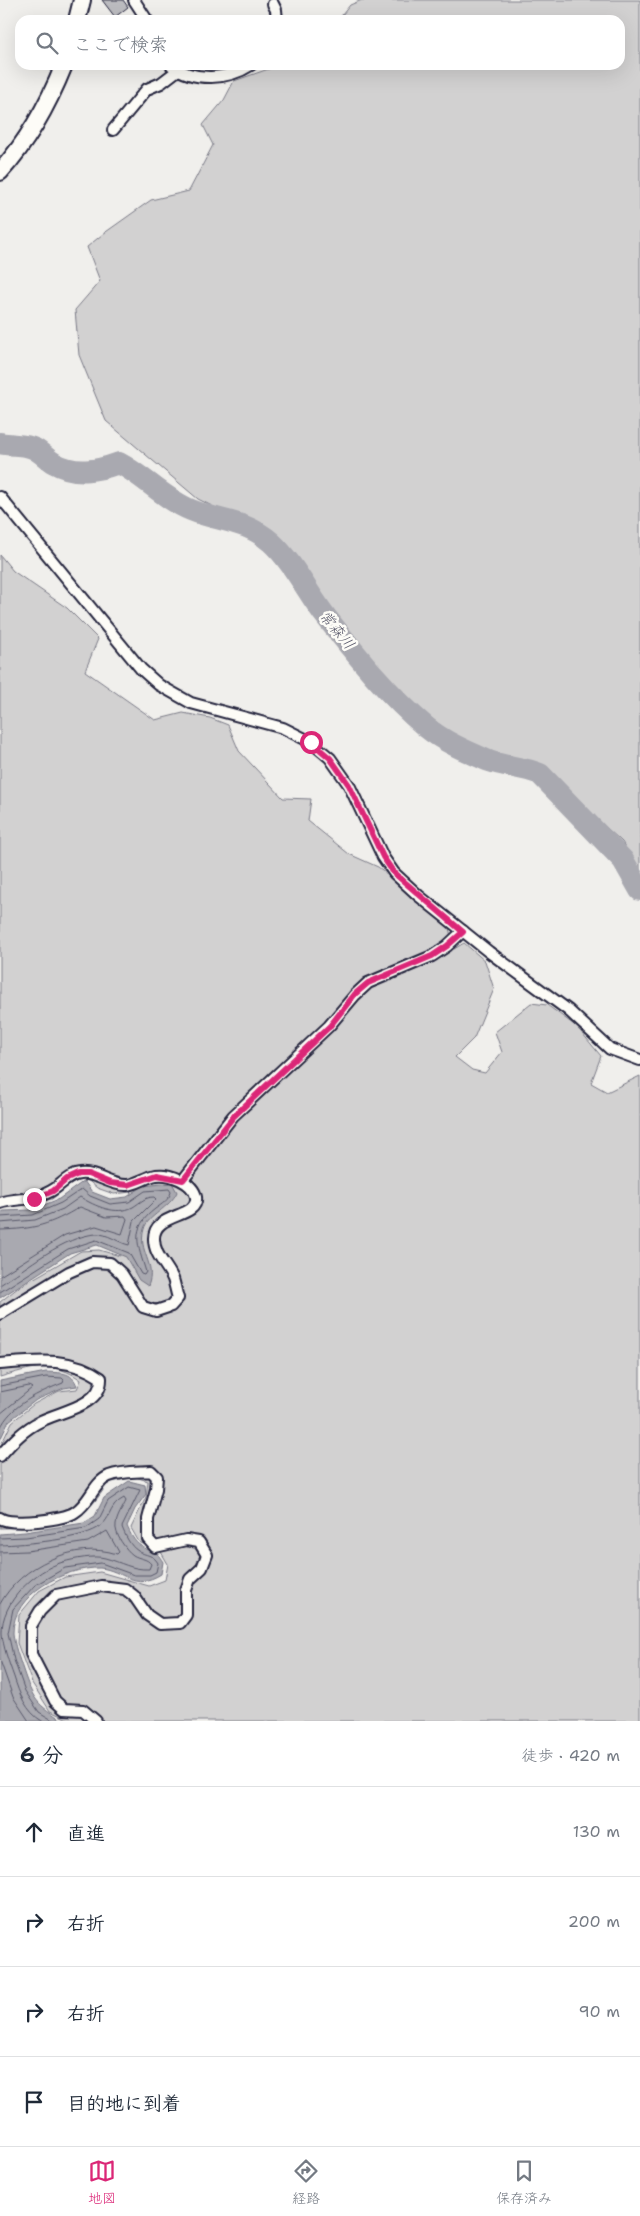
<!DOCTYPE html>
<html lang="ja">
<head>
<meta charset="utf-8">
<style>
  :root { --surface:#fff; --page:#f6f6f7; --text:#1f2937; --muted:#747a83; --line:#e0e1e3; --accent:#db2777 }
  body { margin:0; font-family:"Shantell Sans","Klee One",sans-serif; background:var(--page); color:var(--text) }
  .stop { position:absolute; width:15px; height:15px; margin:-11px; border:4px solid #db2777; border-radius:50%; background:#fff }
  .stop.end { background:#db2777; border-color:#fff; box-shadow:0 1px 5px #0008 }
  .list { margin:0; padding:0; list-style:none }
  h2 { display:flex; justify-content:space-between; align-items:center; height:65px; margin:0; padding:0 20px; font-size:21px }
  h2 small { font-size:16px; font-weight:400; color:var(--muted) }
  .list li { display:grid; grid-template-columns:32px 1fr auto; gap:15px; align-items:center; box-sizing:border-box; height:90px; padding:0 20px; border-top:1px solid var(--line) }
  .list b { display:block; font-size:19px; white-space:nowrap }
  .list em { font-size:16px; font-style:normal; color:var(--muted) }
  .icon { flex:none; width:28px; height:28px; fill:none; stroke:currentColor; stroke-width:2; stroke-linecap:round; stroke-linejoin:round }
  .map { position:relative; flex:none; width:640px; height:1721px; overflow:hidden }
  .search { position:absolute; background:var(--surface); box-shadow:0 5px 20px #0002; left:15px; right:15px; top:15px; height:55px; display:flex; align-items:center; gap:12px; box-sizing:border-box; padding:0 18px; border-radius:15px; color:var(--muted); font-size:19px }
  .sheet { height:425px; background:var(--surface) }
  nav { display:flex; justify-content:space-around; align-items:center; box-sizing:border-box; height:70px; border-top:1px solid var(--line); background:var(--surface); font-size:14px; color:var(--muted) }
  nav a { display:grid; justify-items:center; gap:2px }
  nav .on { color:var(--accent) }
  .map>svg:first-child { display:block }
</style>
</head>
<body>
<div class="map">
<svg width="640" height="1721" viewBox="0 0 640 1721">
  <rect width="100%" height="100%" fill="#f0efec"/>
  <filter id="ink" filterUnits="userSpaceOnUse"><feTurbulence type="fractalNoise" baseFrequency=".02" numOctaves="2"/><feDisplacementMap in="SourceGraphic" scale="10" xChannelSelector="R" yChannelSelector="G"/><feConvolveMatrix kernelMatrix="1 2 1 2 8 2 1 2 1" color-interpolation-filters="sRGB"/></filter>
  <g filter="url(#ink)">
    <!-- green -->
    <g fill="#d2d1d1" stroke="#7a7a86">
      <path d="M362,0H640V871L622,842L544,770L527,762L497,756L459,739L415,706L353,639L294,558L268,534L198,499L106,421L79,355L75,310L100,281L87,247L103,234L151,200L189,191L213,145L203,125L224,100L234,81L280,65H620V20H338L350,5Z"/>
      <path d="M0,555L13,571L67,608L98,639L85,671L155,720L183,713L210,718L228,725L239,751L283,798L311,799L308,821L349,854L378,867L397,881L449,928L454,949L464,943L485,961L494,989L474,1038L455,1057L472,1070L485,1073L502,1052L495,1032L531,1003L547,1005L577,1027L601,1056L591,1083L607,1092L640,1076V1721H72L50,1711L32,1683L17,1643L19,1615L39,1591L65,1577L100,1572L149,1586L165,1580L168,1564L161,1552L139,1542L131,1528L146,1497L148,1481L135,1477L108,1483C101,1493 94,1505 83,1512C64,1524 23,1528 0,1528V1447L12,1422L34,1404L59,1391L77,1389L81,1380C54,1360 30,1368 0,1377V1302L19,1287L81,1251L99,1250L120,1256L131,1192L114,1194L97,1188L84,1177L65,1188L52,1199L28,1204L6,1205L0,1208Z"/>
    </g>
    <!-- water -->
    <g fill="#a9a9b0" stroke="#737381">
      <path d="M84,1181L92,1192L110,1199L127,1197L143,1186L172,1183L177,1192C170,1208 147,1216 144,1229C137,1251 157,1264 148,1286L139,1280L126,1257L97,1245L70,1253L0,1298V1213L4,1211L31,1210L59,1199Z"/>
      <path d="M46,1372C60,1373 72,1371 77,1386L64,1388L36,1400L9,1421L0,1440V1381Z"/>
      <path d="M129,1481L145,1485L146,1494L135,1509L127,1526C130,1533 134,1542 141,1546C153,1554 154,1547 163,1562L161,1574C134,1591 123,1570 100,1568C65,1567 12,1594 13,1633C14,1645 19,1658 23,1670C33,1700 37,1705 64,1721H0V1534L25,1532L84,1523L95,1516L104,1498Z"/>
    </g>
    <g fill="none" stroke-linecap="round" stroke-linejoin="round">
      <!-- shore -->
      <g stroke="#58586a" stroke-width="1">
        <path d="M0,1217L33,1215L61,1203L82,1189L90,1196L110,1204L129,1202L145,1191L169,1189L171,1192C169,1200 162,1204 155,1209C129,1229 138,1245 146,1272L144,1275L141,1274L129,1253L96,1240L68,1249L0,1292"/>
        <path d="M0,1223L35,1220L63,1209L80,1197C95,1206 116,1216 133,1207C141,1202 145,1197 154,1197L156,1199L134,1221L129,1245C119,1243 107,1233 96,1234C65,1236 26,1268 0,1285"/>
        <path d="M0,1230C35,1229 50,1225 80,1207L106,1217L125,1216L127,1219L122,1234L96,1226L65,1235L0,1276"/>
        <path d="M0,1386L46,1377L62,1378L64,1380L63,1383C40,1392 10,1405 0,1429"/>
        <path d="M0,1392L29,1386L32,1388L0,1414"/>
        <path d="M0,1538L26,1537L86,1528L99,1519L108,1501L129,1487L140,1490L122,1527C125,1535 130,1546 138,1551C146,1556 153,1554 158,1563L156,1572L150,1575H134L101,1563L65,1568L35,1585L13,1609L8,1633L14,1660L25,1691L39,1712L54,1721"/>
        <path d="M0,1545C24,1544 85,1540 102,1525C112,1515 109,1506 124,1498L126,1501C123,1508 117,1516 116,1524C114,1534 126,1550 133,1555C139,1559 147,1558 151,1564L149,1569C132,1570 121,1562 105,1558C95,1555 74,1559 63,1562C35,1570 1,1602 2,1633C3,1647 9,1663 14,1677C19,1693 26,1712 42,1721"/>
        <path d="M0,1552L27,1551L88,1542L107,1531L119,1552L117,1554C75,1540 20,1566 0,1604"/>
        <path d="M0,1660L13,1697L29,1721"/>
      </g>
      <!-- river -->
      <path stroke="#a9a9b0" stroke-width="22" d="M0,443C12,446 24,443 35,449C42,453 47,459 54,463C75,475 97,471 119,463C144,476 164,499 191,510C220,522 246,520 271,542C294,563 308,594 327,618C357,656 389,696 426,727C444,742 468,752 489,761C506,767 524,767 540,774L623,860L640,890"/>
    </g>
    <!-- building -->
    <path fill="#bcbcc0" stroke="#22223b" d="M102,0H123L128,7L115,17Z"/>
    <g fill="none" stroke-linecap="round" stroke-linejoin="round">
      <defs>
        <g id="minor">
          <path d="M134,0L147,20"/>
          <path d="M273,4L276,10L277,20"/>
          <path d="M171,65C194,82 228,80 251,65"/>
          <path d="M113,130L147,89L161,83L178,70"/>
          <path d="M0,497L141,669L159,685L191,703L283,728L311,742L330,758L349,785L383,857L394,873L419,896L489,952L568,1010L610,1049L640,1060"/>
          <path d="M183,1180L233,1116L329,1026L355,995L368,983L432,956L447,946L463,931"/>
          <path d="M0,1203C18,1197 32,1202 51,1191C61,1186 67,1175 80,1174C97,1172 110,1186 127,1185C137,1184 146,1177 156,1175C170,1173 193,1182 196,1197C199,1219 153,1212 154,1239C154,1255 167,1265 173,1279C175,1285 176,1292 178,1298L171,1306L156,1311L143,1307L122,1274L110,1263L92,1262L69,1272L0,1314"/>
          <path d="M0,1364C36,1361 70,1356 101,1378C102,1406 60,1411 41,1421C24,1429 12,1442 0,1456"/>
          <path d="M0,1518C11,1526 64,1520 75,1512C90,1503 93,1483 109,1476C122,1471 138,1472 151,1471L157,1477L156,1489L148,1519V1539L155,1547L186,1540L199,1542L207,1555L202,1568L190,1579L186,1590V1615L180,1623L160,1624L147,1615L134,1596L125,1589L101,1586L56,1595L40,1611L31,1626V1654L55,1701L64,1709L83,1710L96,1721"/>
        </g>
        <g id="trunk">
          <path d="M77,20L82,0"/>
          <path d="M0,172C29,140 48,105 64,65"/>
        </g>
      </defs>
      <!-- minor casing -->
      <use href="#minor" stroke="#22223b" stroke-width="14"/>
      <!-- trunk casing -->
      <use href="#trunk" stroke="#22223b" stroke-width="20"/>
      <!-- minor -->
      <use href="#minor" stroke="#fdfcf7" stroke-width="10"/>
      <!-- trunk -->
      <use href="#trunk" stroke="#fdfcf7" stroke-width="16"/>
    </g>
  </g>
  <g fill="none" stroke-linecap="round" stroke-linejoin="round" filter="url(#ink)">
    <!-- route -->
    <path stroke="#db2777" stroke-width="6" d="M34,1199L53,1191L67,1179L78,1174H88L110,1183L128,1185L157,1175L183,1180L234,1116L330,1026L355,994L368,983L432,956L447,946L463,932L394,873L383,857L349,785L330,758L311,742"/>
  </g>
  <g text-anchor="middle" stroke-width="5" stroke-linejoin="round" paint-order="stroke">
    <!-- water labels -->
    <g font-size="15" font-style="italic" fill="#58586a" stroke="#fdfcf7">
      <text transform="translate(337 630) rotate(50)" y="5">常森川</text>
    </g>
  </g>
</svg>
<div class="stop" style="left:311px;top:742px"></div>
<div class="stop end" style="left:34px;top:1199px"></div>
<div class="search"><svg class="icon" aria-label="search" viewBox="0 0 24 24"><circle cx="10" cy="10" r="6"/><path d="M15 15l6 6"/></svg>ここで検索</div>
</div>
<section class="sheet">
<h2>6 分<small>徒歩 · 420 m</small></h2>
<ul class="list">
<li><svg class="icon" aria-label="ahead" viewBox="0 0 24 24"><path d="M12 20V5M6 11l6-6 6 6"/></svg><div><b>直進</b></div><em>130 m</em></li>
<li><svg class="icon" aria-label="right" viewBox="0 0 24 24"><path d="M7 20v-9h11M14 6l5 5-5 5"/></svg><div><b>右折</b></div><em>200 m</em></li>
<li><svg class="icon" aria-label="right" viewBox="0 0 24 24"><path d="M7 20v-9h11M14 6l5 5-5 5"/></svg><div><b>右折</b></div><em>90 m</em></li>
<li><svg class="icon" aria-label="arrive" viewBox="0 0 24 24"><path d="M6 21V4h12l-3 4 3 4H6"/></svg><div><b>目的地に到着</b></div></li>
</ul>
</section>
<nav>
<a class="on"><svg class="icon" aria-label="map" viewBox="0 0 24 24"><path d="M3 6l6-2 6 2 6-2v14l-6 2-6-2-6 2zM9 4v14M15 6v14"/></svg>地図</a>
<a><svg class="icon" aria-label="directions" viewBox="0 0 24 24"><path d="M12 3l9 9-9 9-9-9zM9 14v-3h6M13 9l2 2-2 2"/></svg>経路</a>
<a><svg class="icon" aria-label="saved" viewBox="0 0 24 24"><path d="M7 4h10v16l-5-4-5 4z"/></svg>保存済み</a>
</nav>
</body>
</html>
